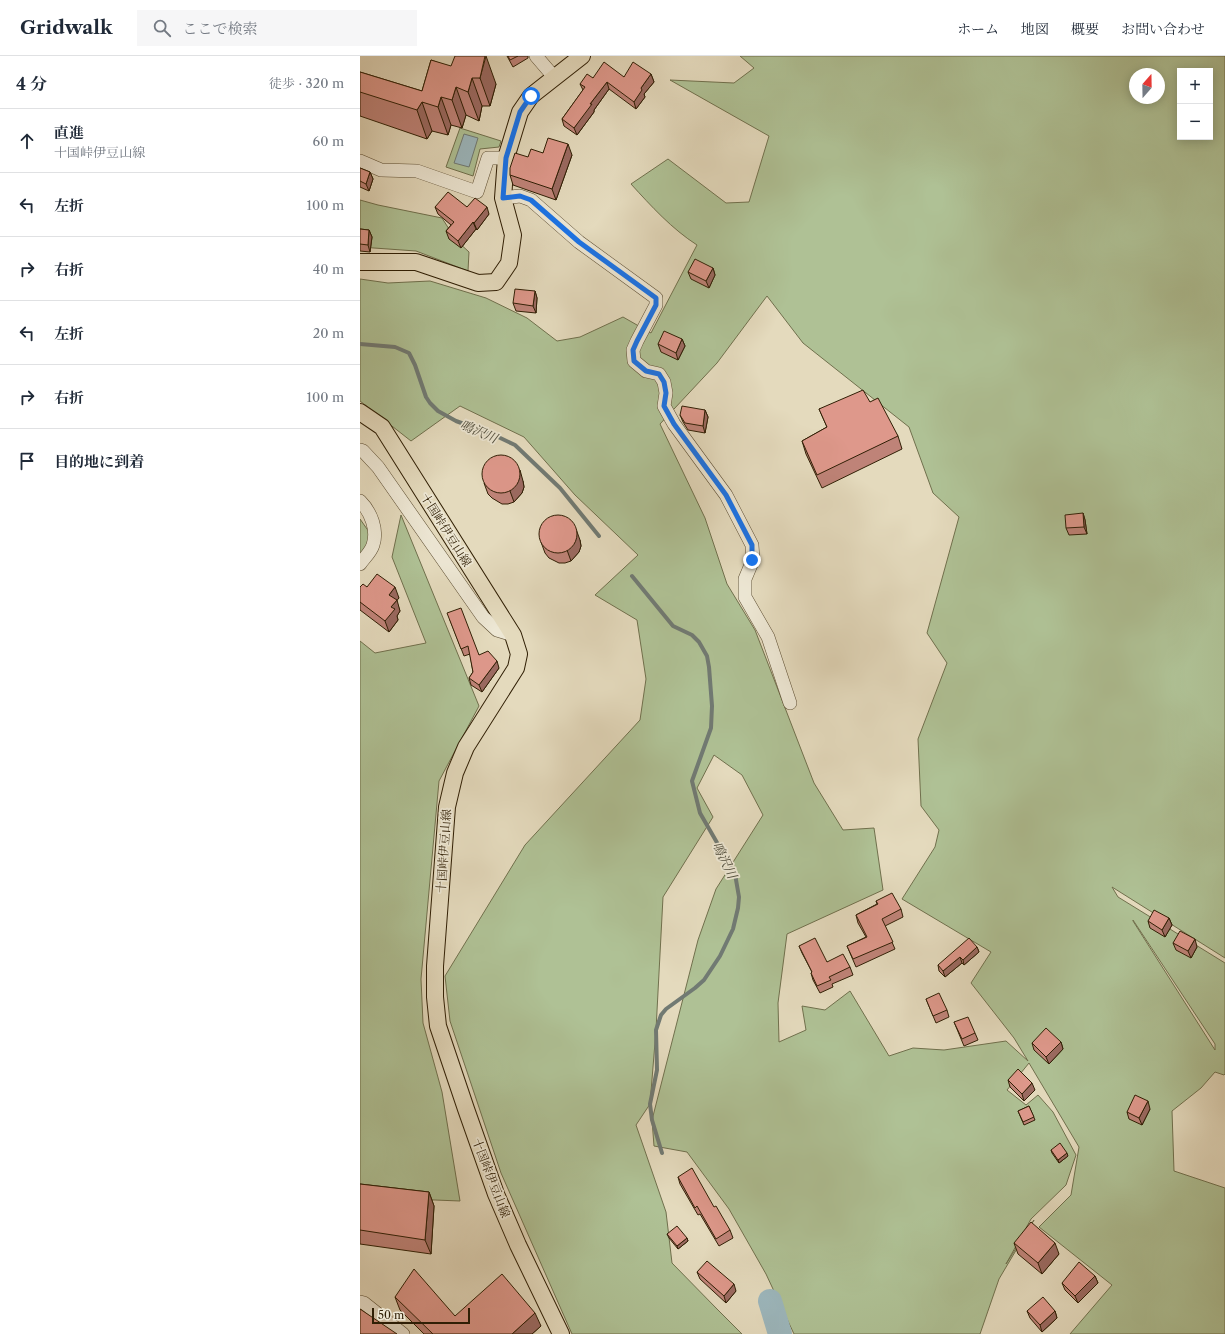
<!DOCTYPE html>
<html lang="ja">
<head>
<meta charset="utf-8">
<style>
  :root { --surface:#fff; --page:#f6f6f7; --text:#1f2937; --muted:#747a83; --line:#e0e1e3 }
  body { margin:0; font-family:"Libre Caslon Text","Noto Serif JP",serif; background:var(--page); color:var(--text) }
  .controls { position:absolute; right:12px; top:12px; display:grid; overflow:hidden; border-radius:0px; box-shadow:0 2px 10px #0003 }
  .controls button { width:36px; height:36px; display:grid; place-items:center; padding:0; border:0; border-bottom:1px solid var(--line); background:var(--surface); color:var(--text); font:20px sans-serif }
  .compass { position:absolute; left:769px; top:12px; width:36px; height:36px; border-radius:50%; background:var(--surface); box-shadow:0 2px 10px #0003; rotate:20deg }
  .scale { position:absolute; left:12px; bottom:10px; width:98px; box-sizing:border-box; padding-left:4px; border:2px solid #301f05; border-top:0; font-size:11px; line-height:14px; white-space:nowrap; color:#301f05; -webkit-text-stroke:3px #ede7d4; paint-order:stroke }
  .stop { position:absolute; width:12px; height:12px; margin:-9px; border:3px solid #1a73e8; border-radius:50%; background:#fff }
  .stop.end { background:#1a73e8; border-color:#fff; box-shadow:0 1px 4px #0008 }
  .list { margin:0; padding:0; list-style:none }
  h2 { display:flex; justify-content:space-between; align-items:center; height:52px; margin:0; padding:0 16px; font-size:17px }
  h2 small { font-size:13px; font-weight:400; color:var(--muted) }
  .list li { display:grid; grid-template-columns:26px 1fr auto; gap:12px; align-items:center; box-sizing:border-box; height:64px; padding:0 16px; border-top:1px solid var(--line) }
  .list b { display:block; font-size:15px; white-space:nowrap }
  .list p { margin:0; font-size:13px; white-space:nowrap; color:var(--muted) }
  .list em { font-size:13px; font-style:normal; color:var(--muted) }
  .icon { flex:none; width:22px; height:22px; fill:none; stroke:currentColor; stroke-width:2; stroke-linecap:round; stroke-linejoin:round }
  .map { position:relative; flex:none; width:865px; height:1278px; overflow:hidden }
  header { display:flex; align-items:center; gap:24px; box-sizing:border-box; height:56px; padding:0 20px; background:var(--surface); border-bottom:1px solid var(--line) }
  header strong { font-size:19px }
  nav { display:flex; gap:22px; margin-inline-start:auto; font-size:14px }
  .search { width:280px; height:36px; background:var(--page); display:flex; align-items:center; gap:10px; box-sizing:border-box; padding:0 14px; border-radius:0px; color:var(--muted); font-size:15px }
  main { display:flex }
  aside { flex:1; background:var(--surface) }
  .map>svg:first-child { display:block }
</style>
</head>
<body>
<header>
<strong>Gridwalk</strong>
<div class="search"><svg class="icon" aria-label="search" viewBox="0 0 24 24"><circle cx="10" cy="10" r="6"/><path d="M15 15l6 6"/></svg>ここで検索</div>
<nav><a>ホーム</a><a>地図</a><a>概要</a><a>お問い合わせ</a></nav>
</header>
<main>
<aside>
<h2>4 分<small>徒歩 · 320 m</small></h2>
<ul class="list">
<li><svg class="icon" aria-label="ahead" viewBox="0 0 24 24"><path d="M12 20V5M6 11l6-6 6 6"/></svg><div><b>直進</b><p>十国峠伊豆山線</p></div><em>60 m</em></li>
<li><svg class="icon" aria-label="left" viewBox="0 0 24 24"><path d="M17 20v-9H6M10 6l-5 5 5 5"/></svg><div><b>左折</b></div><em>100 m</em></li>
<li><svg class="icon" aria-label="right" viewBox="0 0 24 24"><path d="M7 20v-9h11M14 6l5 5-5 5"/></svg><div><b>右折</b></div><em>40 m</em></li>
<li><svg class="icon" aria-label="left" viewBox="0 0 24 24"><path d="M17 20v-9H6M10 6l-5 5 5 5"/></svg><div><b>左折</b></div><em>20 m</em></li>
<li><svg class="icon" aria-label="right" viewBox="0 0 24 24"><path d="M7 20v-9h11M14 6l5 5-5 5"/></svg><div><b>右折</b></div><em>100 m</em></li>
<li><svg class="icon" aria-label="arrive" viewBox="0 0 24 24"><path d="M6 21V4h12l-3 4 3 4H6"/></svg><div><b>目的地に到着</b></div></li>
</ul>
</aside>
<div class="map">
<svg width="865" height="1278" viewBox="0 0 865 1278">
  <rect width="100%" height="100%" fill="#e4dabd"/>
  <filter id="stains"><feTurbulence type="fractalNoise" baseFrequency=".005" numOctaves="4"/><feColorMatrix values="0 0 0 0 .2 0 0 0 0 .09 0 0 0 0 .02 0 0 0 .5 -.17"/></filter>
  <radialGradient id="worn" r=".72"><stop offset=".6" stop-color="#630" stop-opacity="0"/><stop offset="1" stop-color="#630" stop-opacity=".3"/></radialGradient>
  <!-- green -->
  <g fill="#afc195" stroke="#70704d" fill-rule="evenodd">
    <path d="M380,0H865V902L752,831L758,841L865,907V1018L864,1019L855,1016L841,1032L812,1055L814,1115L865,1132V1278H710L752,1229L679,1171L711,1139L719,1091L669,1007L647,1034L666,1049L678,1039L693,1056L716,1099L706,1129L671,1163L646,1208L674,1164L639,1223L620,1278H434L406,1218L369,1153L327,1096L294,1090L292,1064L338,884L356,833L403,759L382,719L354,699L337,732L353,761L303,841L296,974L290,1048L276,1069L306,1156L312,1207L357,1253L382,1278H212L141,1117L90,965L85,920L165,789L280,664L286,623L277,564L235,539L278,499L215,439L164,381L100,350L51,385L0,345V223L28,227L70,225L126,242L167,262L197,285L220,281L263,261L291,277L337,189C312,173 291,150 271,128L308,103L366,147L389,146L409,80L310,24L374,27L394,12ZM820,15H850V81H820ZM775,18H799V42H775ZM407,240L443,287L549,371L573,437L599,461L567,577L587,607L558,683L561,750L579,774L575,791L542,843L631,896L611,927L654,982L668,1005L646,985L584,994L553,992L529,1000L490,935L465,954L442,950L446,974L419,986L418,947L427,878L523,834L514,772L483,774L454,727L395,574L367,528L345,462L300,368L357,307ZM773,864L855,988V994L773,865Z"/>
    <path d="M100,72L141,85L139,91L120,93L113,120L86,111Z"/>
    <path d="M0,144L18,149L82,162L96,184L109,196L108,215L56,195L0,191Z"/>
    <path d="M41,459L119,650L79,725L61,923L63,967L82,1036L100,1145L0,1141V585L15,597L66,587L32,501Z"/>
    <path d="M0,463L14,483L0,497Z"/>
  </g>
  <!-- water -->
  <path fill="#9cb7bd" stroke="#717a73" d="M104,78L118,82L109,111L94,107Z"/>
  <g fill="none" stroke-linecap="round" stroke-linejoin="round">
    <!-- stream -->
    <g stroke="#717a73" stroke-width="4">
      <path d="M0,288L35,291L49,297L55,309L66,341L70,347L78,355L96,365L134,379L155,389L200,432L239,480"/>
      <path d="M272,520L313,570L332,579L339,586L347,600L349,611L352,650L351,672L332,725L340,757L375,818L379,841L378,852L373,873L360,900L344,924L335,932L306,953L301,959L296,974L297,1014L290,1048L292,1064L302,1097"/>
    </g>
    <!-- river -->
    <path stroke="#9cb7bd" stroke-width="24" d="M410,1245L420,1278"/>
    <defs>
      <g id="minor">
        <path d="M176,0L194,21"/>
        <path d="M0,105L21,114L57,115L117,136L128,102H146"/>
        <path d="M143,142L160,140L171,144L219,186L296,242V249L277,285L273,294L274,305L286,315L299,318L304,326L306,337L304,350L314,368L366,439L392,489L393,504L385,523V541L408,581L430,647"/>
        <path d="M0,394L3,395L18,411L123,561L137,574L153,579"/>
        <path d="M0,445C11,456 18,474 13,489C11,496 4,502 0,508"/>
        <path d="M0,1246L4,1247L43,1278"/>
      </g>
      <g id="major">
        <path d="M0,206H56L118,227L136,226L149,207L153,179L143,142L146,102L160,56L171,40L222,0"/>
        <path d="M0,356L22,371L153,579L159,598L156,612L106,691L95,717L87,751L75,910V941L78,970L106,1053L136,1138L158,1189L201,1278"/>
      </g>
    </defs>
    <!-- minor casing -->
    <use href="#minor" stroke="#5d4e33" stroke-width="14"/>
    <!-- major casing -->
    <use href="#major" stroke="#301f05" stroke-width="18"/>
    <!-- minor -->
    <use href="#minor" stroke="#ede7d4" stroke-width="13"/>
    <!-- major -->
    <use href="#major" stroke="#e4dabd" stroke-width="16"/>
  </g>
  <!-- wall -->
  <g fill="#bf8378" stroke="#301f05">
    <path d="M147,0H168V2L153,11Z"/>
    <path d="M71,4L136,28L130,50H122L119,65L106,59L102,72L91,69L88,79L72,75L67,83L0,60V16L62,35Z"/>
    <path d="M291,18L294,26L284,38L285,41L276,53L249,33L234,54V56L217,79L204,70L202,63L223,34L220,28L233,22L264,21Z"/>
    <path d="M183,97L212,99L196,144L153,129L150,119L168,101Z"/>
    <path d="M0,112L10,116L13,123L9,135L0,131Z"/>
    <path d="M75,151H107L129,158L117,174L116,173L101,192L89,183L86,175L91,169L78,158Z"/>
    <path d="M0,173L9,174L12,181L10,196L0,195Z"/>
    <path d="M353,212L355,219L349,232L331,223L328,216Z"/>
    <path d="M175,235L177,242L176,257L156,255L153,247Z"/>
    <path d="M322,283L325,290L318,304L301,296L298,288Z"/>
    <path d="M510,346L538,380L542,393L462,432L446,398L442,385L467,371L459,353Z"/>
    <path d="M345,354L348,361L345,377L328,374L323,366L320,359Z"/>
    <path d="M163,425L164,431L162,437L154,446L148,448H142L132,442L128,438L124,427Z"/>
    <path d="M723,457L725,464L727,478L709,479L706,472Z"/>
    <path d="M220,484L221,490L219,496L211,505L205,507H199L189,502L185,497L181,486Z"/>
    <path d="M0,531H7L39,542L36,544L40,555L37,560L38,564L29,576L0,554Z"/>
    <path d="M90,564L119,599L139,612L122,636L111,629L109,622L113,616L110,598L104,600Z"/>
    <path d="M516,845L541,853L543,861L525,870L535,893L496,911L487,890L506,881L498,867L496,859L517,848Z"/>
    <path d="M809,862L812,869L805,881L790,872L788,865Z"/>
    <path d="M813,887L837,891L831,902L816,894Z"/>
    <path d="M439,890L467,906L490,911L493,919L472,928L473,931L460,937L453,924L451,917L452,916L442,897Z"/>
    <path d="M617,891L619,896L604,909L602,907L585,921L579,915L578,909Z"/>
    <path d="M566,943L587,954L589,961L576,967Z"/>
    <path d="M594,966L615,977L618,984L604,990Z"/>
    <path d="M701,986L703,993L689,1008L674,994L672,987Z"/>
    <path d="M648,1024L675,1034L664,1045L650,1031Z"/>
    <path d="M669,1050L675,1064L664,1069L658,1055Z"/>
    <path d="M790,1053L782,1069L769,1063L767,1056Z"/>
    <path d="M691,1094L708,1100L699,1107L692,1097Z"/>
    <path d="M318,1121L370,1174L373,1182L359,1190L340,1158L338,1159L320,1128Z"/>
    <path d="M0,1128L69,1136L74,1150L71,1198L0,1188Z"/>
    <path d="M307,1178L327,1182L328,1185L318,1193L309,1182Z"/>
    <path d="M654,1187L699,1198L682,1218L658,1198Z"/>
    <path d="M337,1216L376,1235L366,1247L340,1223Z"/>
    <path d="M735,1220L738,1227L718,1247L705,1234L702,1227Z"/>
    <path d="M35,1241L95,1260L181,1270L172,1278H64L40,1254Z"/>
    <path d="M667,1255H695L697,1262L682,1276L670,1262Z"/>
  </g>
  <!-- shaded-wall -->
  <g fill="#9b6a61" stroke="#301f05">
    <path d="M126,0L136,28L130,50L120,22Z"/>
    <path d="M291,18L294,26L284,38L285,41L276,53L274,46L281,32Z"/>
    <path d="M112,22L122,50L119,65L108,36Z"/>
    <path d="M247,26L249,33L234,54V56L217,79L214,72L230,48Z"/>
    <path d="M96,31L106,59L102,72L92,44Z"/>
    <path d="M81,41L91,69L88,79L78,51Z"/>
    <path d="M62,46L72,75L67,83L57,54Z"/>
    <path d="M208,88L212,99L196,144L192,133Z"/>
    <path d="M10,116L13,123L9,135L6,128Z"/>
    <path d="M127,151L129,158L117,174L114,167Z"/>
    <path d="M113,166L116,173L101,192L98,185Z"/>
    <path d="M9,174L12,181L10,196L8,189Z"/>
    <path d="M353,212L355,219L349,232L346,225Z"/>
    <path d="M175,235L177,242L176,257L173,250Z"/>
    <path d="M322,283L325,290L318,304L316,297Z"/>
    <path d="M345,354L348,361L345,377L343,370Z"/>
    <path d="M160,414L163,425L164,431L162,437L154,446L150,435Z"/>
    <path d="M723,457L725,464L727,478L724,471Z"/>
    <path d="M216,473L220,484L221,490L219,496L211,505L207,494Z"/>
    <path d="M35,531L39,542L33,549L29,539Z"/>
    <path d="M37,544L40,555L37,560L38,564L29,576L25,565L31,551Z"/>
    <path d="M137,605L139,612L122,636L119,629Z"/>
    <path d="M809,862L812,869L805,881L802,874Z"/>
    <path d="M835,883L837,891L831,902L828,895Z"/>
    <path d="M617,891L619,896L604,909L603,904Z"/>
    <path d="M600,901L602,907L585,921L583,915Z"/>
    <path d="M701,986L703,993L689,1008L686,1001Z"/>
    <path d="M672,1027L675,1034L664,1045L662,1038Z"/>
    <path d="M788,1045L790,1053L782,1069L779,1062Z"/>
    <path d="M707,1097L708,1100L699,1107L698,1104Z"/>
    <path d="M69,1136L74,1150L71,1198L65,1184Z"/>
    <path d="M327,1182L328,1185L318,1193L317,1190Z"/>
    <path d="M695,1187L699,1198L682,1218L678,1207Z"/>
    <path d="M735,1220L738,1227L718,1247L715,1240Z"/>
    <path d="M374,1228L376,1235L366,1247L364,1240Z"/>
    <path d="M695,1255L697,1262L682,1276L680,1269Z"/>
    <path d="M175,1257L181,1270L172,1278H152Z"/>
  </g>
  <!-- building -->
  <g fill="#de988b" stroke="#301f05">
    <path d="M95,0H125L120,22H112L108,36L96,31L92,44L81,41L78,51L62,46L57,54L0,36V16L62,35L71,4L91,10Z"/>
    <path d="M148,0H158L150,4Z"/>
    <path d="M244,6L264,21L273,6L291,18L281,32L282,34L274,46L247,26L230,48H232L214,72L202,63L225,31L220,28L227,18L233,22Z"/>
    <path d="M188,82L208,88L192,133L150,119V112L155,97L168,101L171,93L183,97Z"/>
    <path d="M0,112L10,116L6,128L0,125Z"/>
    <path d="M88,136L107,151L115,142L127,151L114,167L113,166L98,185L86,175L94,166L75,151Z"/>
    <path d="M0,173L9,174L8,189L0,188Z"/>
    <path d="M335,203L353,212L346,225L328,216Z"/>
    <path d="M155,233L175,235L173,250L153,247Z"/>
    <path d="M304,275L322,283L316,297L298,288Z"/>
    <path d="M503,334L510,346L518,342L538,380L457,419L442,385L467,371L459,353Z"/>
    <path d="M322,350L345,354L343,370L325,367L320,359Z"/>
    <circle cx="141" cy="418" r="19"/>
    <path d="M723,457L724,471L706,472L705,459Z"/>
    <circle cx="198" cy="478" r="19"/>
    <path d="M17,518L35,531L29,539L37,544L31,551L35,553L25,565L0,546V531L3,528L7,531Z"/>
    <path d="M101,552L119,599L128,595L137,605L119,629L109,622L113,616L108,590L101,593L87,557Z"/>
    <path d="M532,837L541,853L522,863L533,886L493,903L487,890L507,881L496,859L518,848L516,845Z"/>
    <path d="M794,854L809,862L802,874L788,865Z"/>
    <path d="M820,875L835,883L828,895L813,887Z"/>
    <path d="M455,882L467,906L483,898L490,911L469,921L471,924L457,930L451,917L452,916L439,890Z"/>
    <path d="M609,882L617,891L603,904L600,901L583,915L578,909Z"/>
    <path d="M579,937L587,954L573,960L566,943Z"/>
    <path d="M608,961L615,977L602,983L594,966Z"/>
    <path d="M686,972L701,986L686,1001L672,987Z"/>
    <path d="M658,1013L672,1027L662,1038L648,1024Z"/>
    <path d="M775,1039L788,1045L779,1062L767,1056Z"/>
    <path d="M669,1050L674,1061L663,1066L658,1055Z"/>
    <path d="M700,1087L707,1097L698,1104L691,1094Z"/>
    <path d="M332,1112L354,1151L356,1150L370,1174L356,1183L337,1150L335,1152L318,1121Z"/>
    <path d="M0,1128L69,1136L65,1184L0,1174Z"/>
    <path d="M671,1166L695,1187L678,1207L654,1187Z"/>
    <path d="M317,1170L327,1182L317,1190L307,1178Z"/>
    <path d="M347,1205L374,1228L364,1240L337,1216Z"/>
    <path d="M719,1206L735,1220L715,1240L702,1227Z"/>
    <path d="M54,1213L95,1260L142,1218L175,1257L152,1278H73L35,1241Z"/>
    <path d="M683,1241L695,1255L680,1269L667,1255Z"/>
    <path d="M0,1253L37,1278H0Z"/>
  </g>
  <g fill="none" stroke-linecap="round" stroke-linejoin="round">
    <!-- route -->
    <path stroke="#1a73e8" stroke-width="5" d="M171,40L160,56L146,102L143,142L160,140L171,144L219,186L296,242V249L277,285L273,294L274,305L286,315L299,318L304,326L306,337L304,350L314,368L366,439L392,489V504"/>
  </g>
  <g text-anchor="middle" stroke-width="3.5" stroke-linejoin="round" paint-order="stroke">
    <!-- street labels -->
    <g font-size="12" fill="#301f05" stroke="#ede7d4">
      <text transform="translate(86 474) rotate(58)" y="4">十国峠伊豆山線</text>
      <text transform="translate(84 795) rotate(-86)" y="4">十国峠伊豆山線</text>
      <text transform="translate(131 1122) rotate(69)" y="4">十国峠伊豆山線</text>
    </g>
    <!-- water labels -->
    <g font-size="13" font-style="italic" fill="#504d3c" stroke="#ede7d4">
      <text transform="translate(119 375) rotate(23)" y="5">鳴沢川</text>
      <text transform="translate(365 804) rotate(64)" y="5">鳴沢川</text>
    </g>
  </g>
  <rect width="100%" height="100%" filter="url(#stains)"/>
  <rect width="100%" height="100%" fill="url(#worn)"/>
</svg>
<div class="controls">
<button>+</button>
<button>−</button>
</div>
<svg class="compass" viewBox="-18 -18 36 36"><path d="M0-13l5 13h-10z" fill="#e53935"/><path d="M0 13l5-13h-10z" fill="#747a83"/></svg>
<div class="scale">50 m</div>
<div class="stop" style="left:171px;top:40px"></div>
<div class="stop end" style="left:392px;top:504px"></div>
</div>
</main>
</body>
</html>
